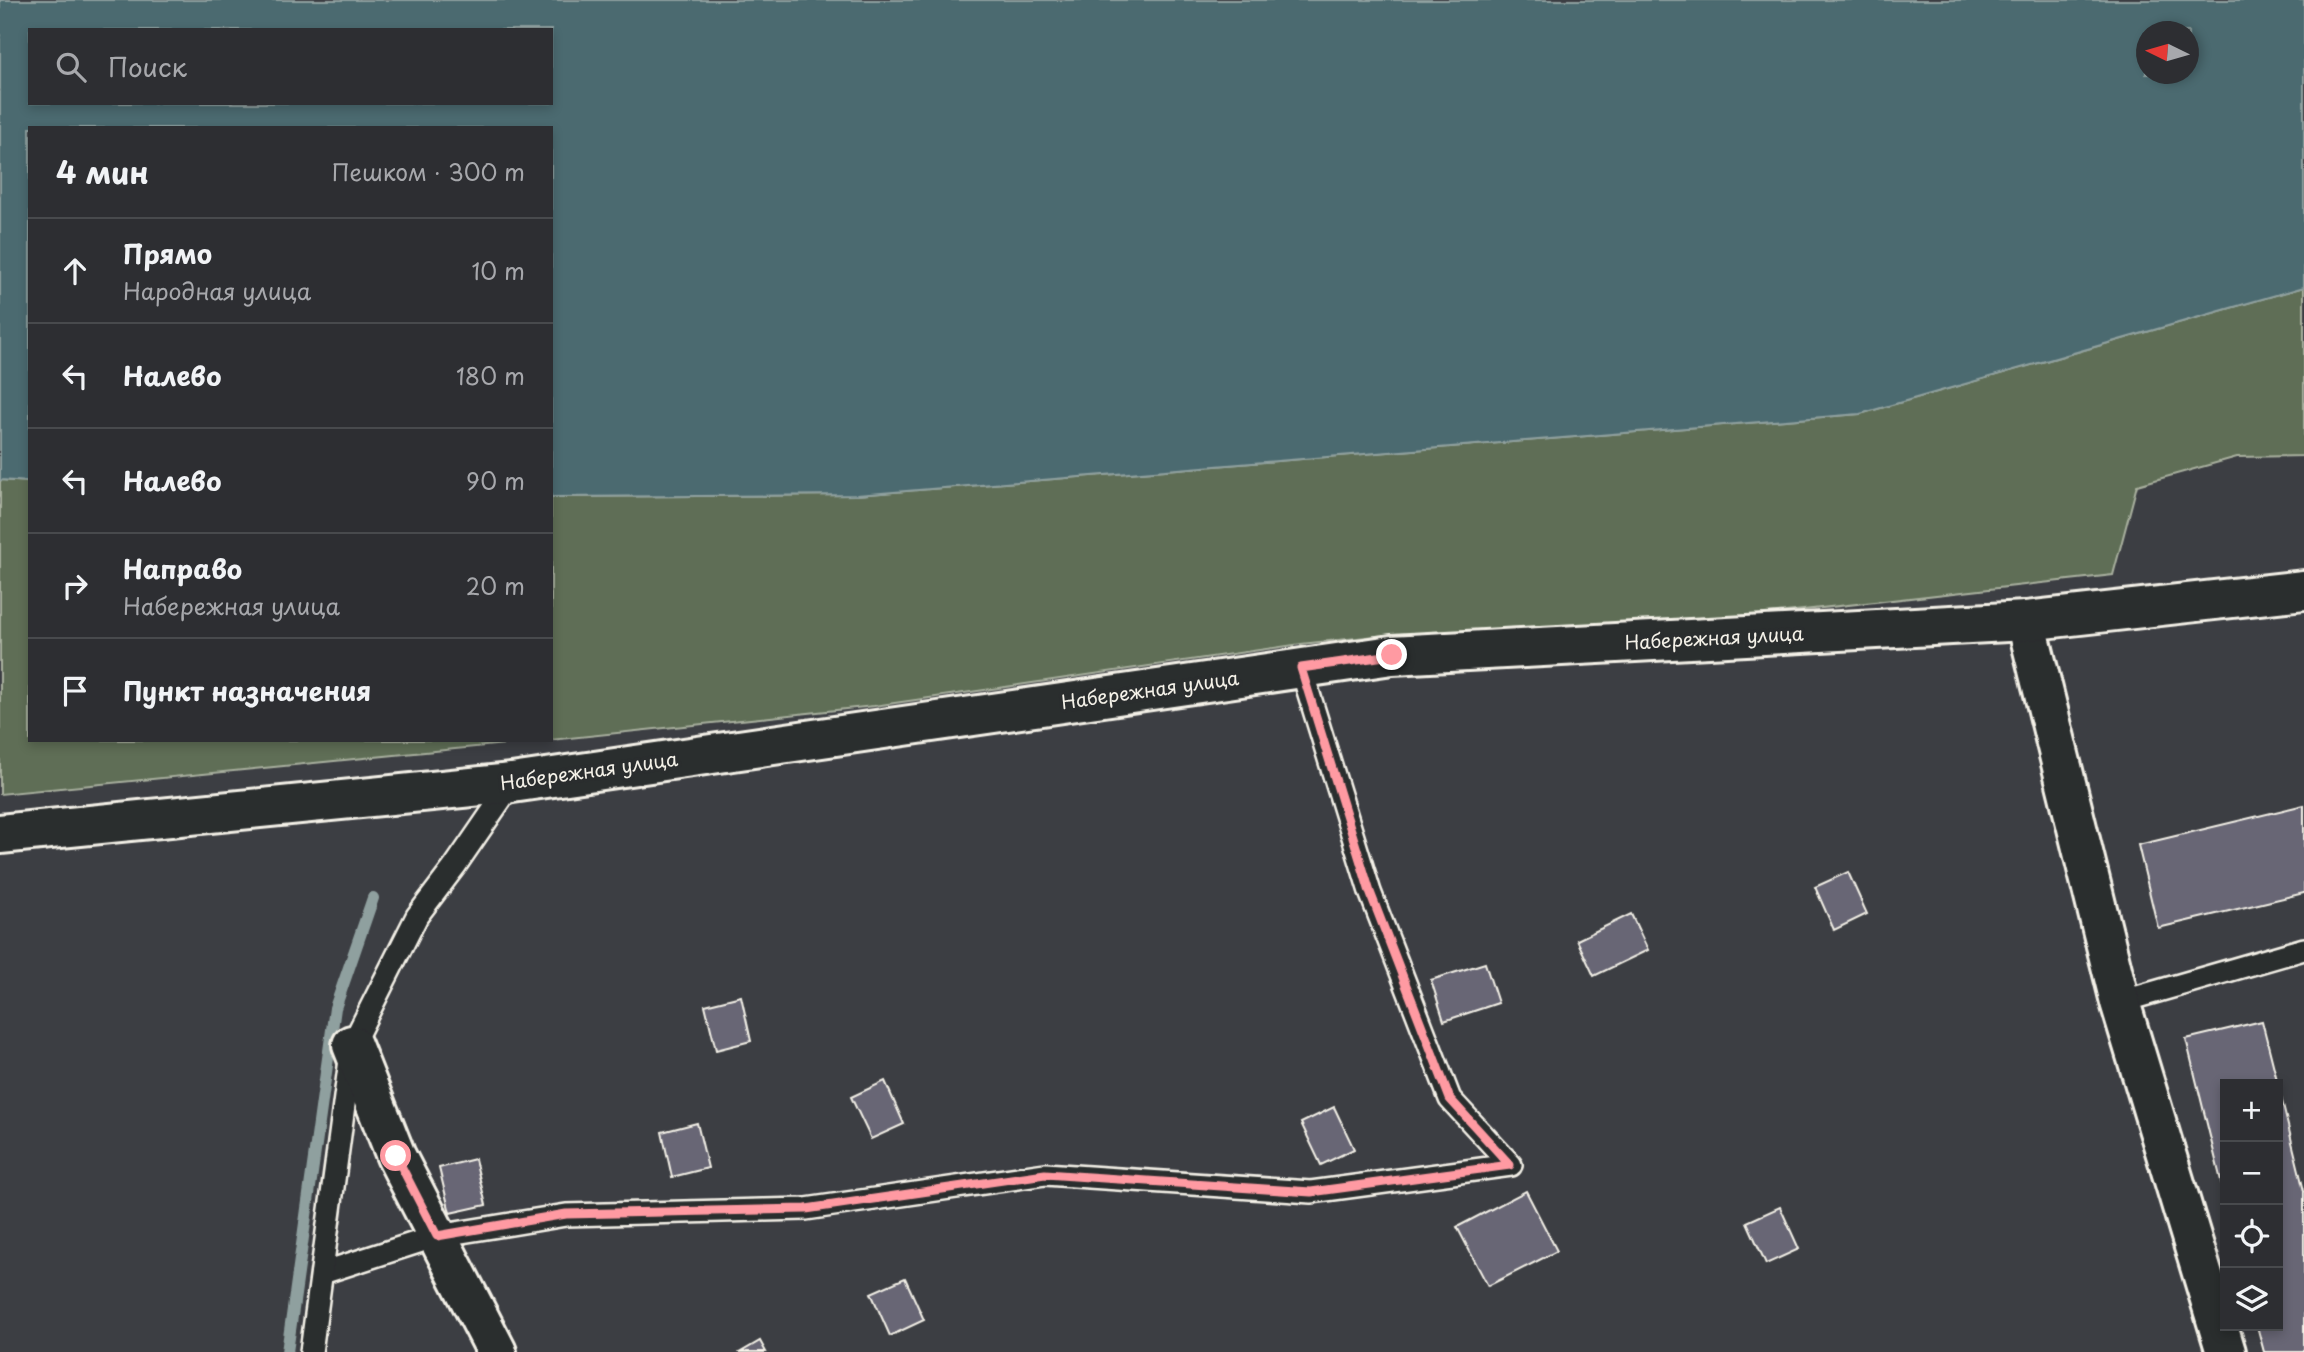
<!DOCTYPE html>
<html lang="ru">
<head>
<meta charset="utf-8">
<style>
  :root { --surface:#2d2e32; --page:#35363a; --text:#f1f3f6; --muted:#a7a8ac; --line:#484a4d }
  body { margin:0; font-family:"Playpen Sans",sans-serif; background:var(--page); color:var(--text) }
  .controls { position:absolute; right:21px; bottom:21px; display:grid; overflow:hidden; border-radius:0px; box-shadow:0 4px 10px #0003 }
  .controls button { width:63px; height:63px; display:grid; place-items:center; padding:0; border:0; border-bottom:2px solid var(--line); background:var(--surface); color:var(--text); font:35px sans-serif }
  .compass { position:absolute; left:2136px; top:21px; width:63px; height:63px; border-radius:50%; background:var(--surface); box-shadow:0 4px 10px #0003; rotate:275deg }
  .stop { position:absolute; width:21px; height:21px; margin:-16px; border:5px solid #ff9aa2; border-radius:50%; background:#fff }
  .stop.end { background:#ff9aa2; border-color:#fff; box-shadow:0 2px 7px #0008 }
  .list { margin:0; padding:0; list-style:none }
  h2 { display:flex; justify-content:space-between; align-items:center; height:91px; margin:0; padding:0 28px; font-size:30px }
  h2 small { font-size:23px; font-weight:400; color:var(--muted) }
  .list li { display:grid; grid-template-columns:46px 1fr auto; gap:21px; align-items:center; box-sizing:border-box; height:105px; padding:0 28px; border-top:2px solid var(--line) }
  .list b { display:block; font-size:26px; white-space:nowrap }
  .list p { margin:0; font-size:23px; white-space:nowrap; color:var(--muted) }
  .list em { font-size:23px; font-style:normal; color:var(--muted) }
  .icon { flex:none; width:38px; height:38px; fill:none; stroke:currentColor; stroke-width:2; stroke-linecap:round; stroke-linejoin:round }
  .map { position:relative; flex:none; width:2304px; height:1352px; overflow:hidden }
  .search { position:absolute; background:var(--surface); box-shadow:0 4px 10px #0003; left:28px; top:28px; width:525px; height:77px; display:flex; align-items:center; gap:18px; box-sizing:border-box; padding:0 24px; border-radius:0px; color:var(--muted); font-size:26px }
  .panel { position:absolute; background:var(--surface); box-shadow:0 4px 10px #0003; left:28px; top:126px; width:525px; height:616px; border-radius:0px }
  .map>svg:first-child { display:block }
</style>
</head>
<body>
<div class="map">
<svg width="2304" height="1352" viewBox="0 0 2304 1352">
  <rect width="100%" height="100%" fill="#3c3e43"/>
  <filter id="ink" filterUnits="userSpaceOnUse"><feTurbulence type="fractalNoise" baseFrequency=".0143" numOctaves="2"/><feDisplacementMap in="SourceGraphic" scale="14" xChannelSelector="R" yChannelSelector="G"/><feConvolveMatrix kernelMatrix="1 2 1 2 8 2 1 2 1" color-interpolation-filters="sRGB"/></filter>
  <g filter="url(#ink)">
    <!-- green -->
    <g fill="#5e6e56" stroke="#a9b09f" stroke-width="2">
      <path d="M2304,287V456L2237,457L2137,485L2113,575L1610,632L1395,634L1301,644L874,706L551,740V497L857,495L1860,414Z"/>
      <path d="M0,480L30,482V740H546L0,794Z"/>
    </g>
    <!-- water -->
    <path fill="#4c6a6f" stroke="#8fa09f" stroke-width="2" fill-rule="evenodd" d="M0,0H2304V287L1860,414L857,495L551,497V128H30V482L0,480ZM30,30H551V103H30ZM2146,32H2188V74H2146Z"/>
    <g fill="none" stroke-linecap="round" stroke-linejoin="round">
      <!-- stream -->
      <path stroke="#8fa09f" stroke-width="12" d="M287,1352L335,1008L373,898"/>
    </g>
    <!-- building -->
    <g fill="#676675" stroke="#f4f1e8" stroke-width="2">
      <path d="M2304,805V893L2158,928L2138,845Z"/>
      <path d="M1848,872L1867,914L1834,930L1815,887Z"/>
      <path d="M1631,914L1648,950L1594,976L1577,940Z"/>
      <path d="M1485,963L1498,1003L1444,1021L1431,980Z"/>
      <path d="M741,996L751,1041L716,1050L705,1005Z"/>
      <path d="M2262,1021L2278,1084H2225V1197L2186,1039Z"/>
      <path d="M885,1081L904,1124L871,1139L851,1097Z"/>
      <path d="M2278,1085L2304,1191V1352H2264L2257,1326H2278Z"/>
      <path d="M1334,1107L1354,1149L1321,1165L1301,1123Z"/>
      <path d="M697,1123L708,1168L672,1177L662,1132Z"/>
      <path d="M475,1159L486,1205L450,1213L439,1168Z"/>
      <path d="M1526,1191L1557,1251L1488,1286L1457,1227Z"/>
      <path d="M1780,1207L1799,1249L1766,1264L1747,1222Z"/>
      <path d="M905,1278L924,1320L890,1336L871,1293Z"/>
      <path d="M760,1341L766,1352H741Z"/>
    </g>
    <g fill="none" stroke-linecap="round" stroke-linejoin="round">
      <defs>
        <g id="lane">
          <path d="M2120,1002L2304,949"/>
          <path d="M322,1273L437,1236L566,1215L806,1209L1045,1174L1311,1192L1511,1165L1450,1099L1370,892L1301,668"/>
          <path d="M311,1352L352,1045L417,916L455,866L512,783"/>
        </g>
        <g id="street">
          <path d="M2026,621L2120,1002L2226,1352"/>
          <path d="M0,834L512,783L1392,655L2026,621L2304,590"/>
          <path d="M352,1045L396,1156L497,1352"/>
        </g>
      </defs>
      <!-- lane casing -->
      <use href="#lane" stroke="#f4f1e8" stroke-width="26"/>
      <!-- street casing -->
      <use href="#street" stroke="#f4f1e8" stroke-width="44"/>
      <!-- lane -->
      <use href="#lane" stroke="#2a2d2e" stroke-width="21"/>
      <!-- street -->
      <use href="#street" stroke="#2a2d2e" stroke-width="38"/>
    </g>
  </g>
  <g fill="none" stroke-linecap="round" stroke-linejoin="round" filter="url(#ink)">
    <!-- route -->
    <path stroke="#ff9aa2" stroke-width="9" d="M396,1156L437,1236L566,1214L806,1209L1045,1174L1311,1192L1510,1165L1450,1099L1370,892L1301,668L1392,655"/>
  </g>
  <g text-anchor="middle" stroke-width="7" stroke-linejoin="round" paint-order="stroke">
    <!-- street labels -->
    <g font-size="19" fill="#f4f1e8" stroke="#2a2d2e">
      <text transform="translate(1714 638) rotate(-3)" y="7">Набережная улица</text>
      <text transform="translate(1150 690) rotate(-8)" y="7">Набережная улица</text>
      <text transform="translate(589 771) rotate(-8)" y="7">Набережная улица</text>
    </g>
  </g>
</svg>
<div class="controls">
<button>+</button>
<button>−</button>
<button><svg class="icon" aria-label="locate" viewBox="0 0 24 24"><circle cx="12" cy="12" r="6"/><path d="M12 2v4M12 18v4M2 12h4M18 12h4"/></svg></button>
<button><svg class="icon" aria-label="layers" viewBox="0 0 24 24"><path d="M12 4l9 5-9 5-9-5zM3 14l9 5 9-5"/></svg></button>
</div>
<svg class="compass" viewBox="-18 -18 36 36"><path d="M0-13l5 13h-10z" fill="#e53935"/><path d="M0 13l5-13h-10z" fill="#a7a8ac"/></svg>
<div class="stop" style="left:396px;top:1156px"></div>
<div class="stop end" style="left:1392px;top:655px"></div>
<div class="search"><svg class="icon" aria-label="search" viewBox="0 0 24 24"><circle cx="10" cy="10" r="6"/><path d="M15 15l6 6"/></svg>Поиск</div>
<section class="panel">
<h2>4 мин<small>Пешком · 300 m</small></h2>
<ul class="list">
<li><svg class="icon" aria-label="ahead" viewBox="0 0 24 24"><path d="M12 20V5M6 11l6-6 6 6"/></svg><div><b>Прямо</b><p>Народная улица</p></div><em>10 m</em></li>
<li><svg class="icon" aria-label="left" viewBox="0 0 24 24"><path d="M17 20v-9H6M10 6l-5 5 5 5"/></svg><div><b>Налево</b></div><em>180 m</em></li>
<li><svg class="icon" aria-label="left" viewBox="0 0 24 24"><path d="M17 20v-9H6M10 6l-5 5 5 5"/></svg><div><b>Налево</b></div><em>90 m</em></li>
<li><svg class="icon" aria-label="right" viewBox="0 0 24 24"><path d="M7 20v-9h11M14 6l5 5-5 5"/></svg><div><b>Направо</b><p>Набережная улица</p></div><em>20 m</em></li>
<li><svg class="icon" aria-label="arrive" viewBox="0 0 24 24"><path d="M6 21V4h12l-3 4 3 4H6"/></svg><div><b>Пункт назначения</b></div></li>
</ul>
</section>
</div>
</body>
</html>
